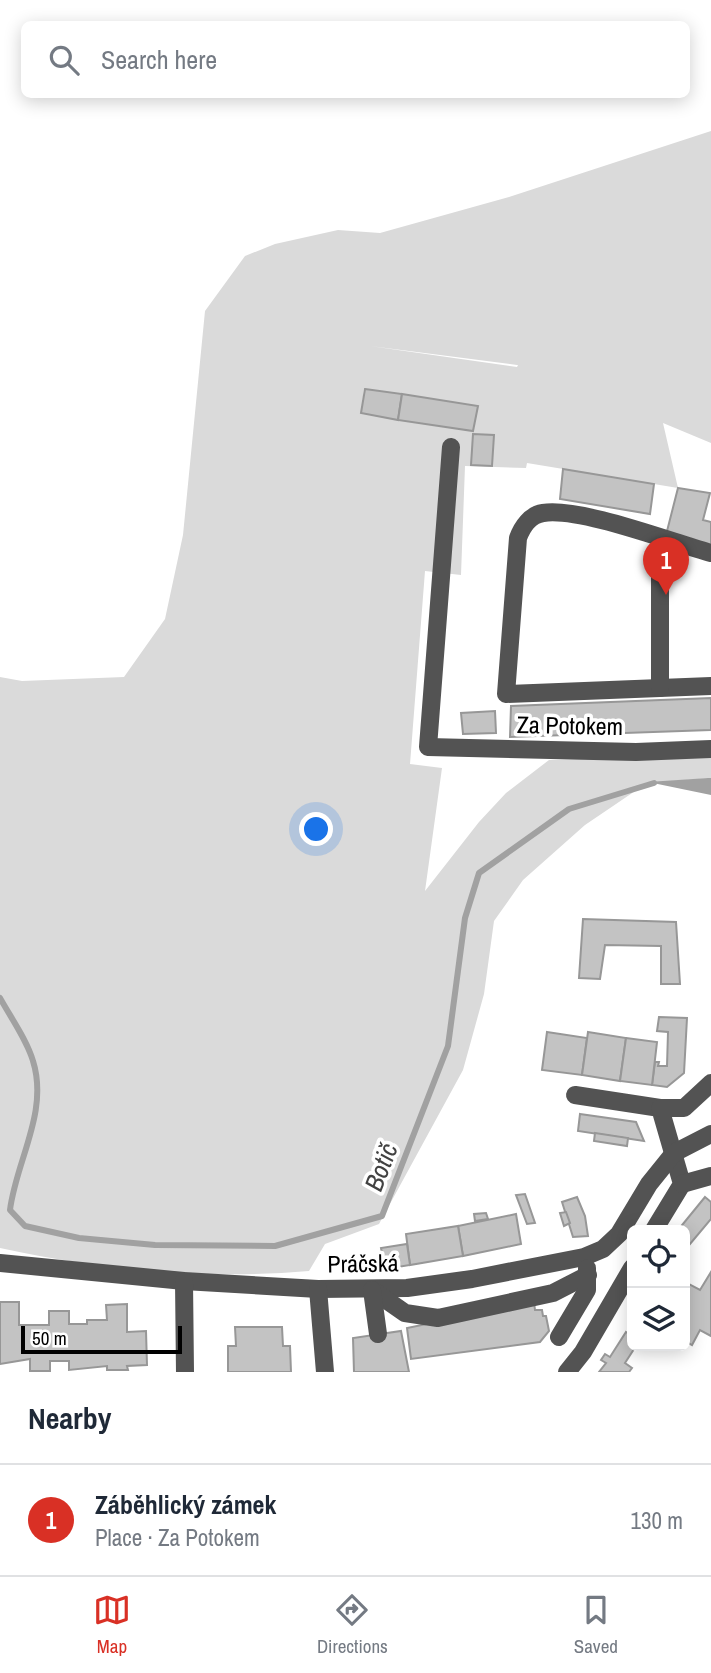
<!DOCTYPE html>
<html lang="en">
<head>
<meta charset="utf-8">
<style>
  :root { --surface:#fff; --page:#f6f6f7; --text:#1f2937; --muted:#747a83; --line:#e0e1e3; --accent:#d93025 }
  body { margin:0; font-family:"Archivo Narrow",sans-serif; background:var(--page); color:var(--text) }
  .controls { position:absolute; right:21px; bottom:21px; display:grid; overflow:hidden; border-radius:10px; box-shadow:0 4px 18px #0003 }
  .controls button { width:63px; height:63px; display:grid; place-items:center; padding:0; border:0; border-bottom:2px solid var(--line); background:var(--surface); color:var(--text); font:35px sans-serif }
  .scale { position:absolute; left:21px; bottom:18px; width:161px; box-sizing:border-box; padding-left:7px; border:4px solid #000; border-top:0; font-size:19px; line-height:24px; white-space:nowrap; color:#000; -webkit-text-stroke:5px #fff; paint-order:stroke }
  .you { position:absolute; left:317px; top:830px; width:24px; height:24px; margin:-18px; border:5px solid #fff; border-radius:50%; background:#1a73e8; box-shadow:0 0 0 10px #1a73e833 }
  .badge { display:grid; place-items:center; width:46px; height:46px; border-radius:50%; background:var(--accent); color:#fff; font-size:23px; font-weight:700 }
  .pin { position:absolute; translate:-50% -58px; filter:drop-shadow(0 2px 4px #0008) }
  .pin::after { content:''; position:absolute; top:37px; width:24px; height:21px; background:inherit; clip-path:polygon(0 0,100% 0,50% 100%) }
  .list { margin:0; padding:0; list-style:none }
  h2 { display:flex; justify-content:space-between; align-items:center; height:91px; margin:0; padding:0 28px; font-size:30px }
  h2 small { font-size:23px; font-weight:400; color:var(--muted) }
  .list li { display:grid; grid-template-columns:46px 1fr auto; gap:21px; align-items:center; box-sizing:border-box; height:112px; padding:0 28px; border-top:2px solid var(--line) }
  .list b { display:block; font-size:26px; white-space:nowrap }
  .list p { margin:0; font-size:23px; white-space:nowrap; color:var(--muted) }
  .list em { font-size:23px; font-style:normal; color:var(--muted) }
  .icon { flex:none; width:38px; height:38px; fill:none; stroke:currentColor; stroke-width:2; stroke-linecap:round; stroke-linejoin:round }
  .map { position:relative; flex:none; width:711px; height:1372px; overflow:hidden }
  .search { position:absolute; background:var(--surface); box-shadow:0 4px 18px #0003; left:21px; right:21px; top:21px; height:77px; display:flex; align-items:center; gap:18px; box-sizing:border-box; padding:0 24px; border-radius:10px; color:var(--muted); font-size:26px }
  .sheet { height:203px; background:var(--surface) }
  nav { display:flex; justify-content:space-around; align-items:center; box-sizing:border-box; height:98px; border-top:2px solid var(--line); background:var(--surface); font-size:19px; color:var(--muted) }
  nav a { display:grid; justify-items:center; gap:4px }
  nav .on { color:var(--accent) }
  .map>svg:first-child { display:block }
</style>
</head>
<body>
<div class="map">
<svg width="711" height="1372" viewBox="0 0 711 1372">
  <rect width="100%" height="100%" fill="#fff"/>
  <!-- green -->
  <path fill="#dadada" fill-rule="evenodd" d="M711,131V443L663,423L678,488L527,463L526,468L465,466L461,575L425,571L410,764L442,768L425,891L479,822L506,793L549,760L711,755V778L647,783L585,825L523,880L494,921L484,994L463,1070L379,1224L325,1244L309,1271C206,1280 101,1270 0,1248V677L22,681L124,677L165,619L183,535L205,311L245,256L275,244L338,230L380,233L509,197ZM370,346L517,365H518L517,367ZM364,389L477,406L473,431L361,413ZM473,434L494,435L471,464Z"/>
  <!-- water -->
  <path fill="#a1a1a1" d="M711,778V795L648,782L708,778Z"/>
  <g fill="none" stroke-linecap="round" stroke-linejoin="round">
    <!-- stream -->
    <path stroke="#a1a1a1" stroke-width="6" d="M0,998C11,1018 27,1040 33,1061C49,1112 16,1161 10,1210L25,1226L79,1238L155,1245L275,1246L382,1216L448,1046L465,918L479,873L569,809L654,783"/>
  </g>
  <!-- building -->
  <g fill="#c3c3c3" stroke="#979797" stroke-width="2">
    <path d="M365,389L402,394L398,420L361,413Z"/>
    <path d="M402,394L478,406L473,431L398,420Z"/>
    <path d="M473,434L494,435L492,466L471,465Z"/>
    <path d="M563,469L654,484L650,514L560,499Z"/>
    <path d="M678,488L710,493L703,520L711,522V547L666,535Z"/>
    <path d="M711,698V730L510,737L511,706Z"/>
    <path d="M495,711L496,733L463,734L461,713Z"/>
    <path d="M583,919L676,922L680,984H661V946L605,945L600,979L579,978Z"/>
    <path d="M659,1017L687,1018L684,1073L667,1087L652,1085L655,1062H659L658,1066H667L668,1032L657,1031Z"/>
    <path d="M547,1032L587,1038L582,1075L542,1070Z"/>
    <path d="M588,1032L626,1038L620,1081L582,1075Z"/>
    <path d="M626,1038L657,1042L652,1085L620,1081Z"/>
    <path d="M580,1114L636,1122L644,1141L578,1131Z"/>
    <path d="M595,1133L628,1138L627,1146L594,1141Z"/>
    <path d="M525,1194L535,1223L527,1224L516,1195Z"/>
    <path d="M577,1197L585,1216L588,1236L573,1237L562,1202Z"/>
    <path d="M705,1197L711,1202V1219L685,1250V1230H678Z"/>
    <path d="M566,1212L570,1223L564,1226L560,1213Z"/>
    <path d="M486,1213L488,1219L475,1221L474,1214Z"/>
    <path d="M516,1214L521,1244L463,1256L458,1226Z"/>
    <path d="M458,1226L463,1256L410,1265L406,1234Z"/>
    <path d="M407,1244L410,1265L385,1269L381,1248Z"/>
    <path d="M711,1272V1336L700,1330L692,1345L685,1341V1292L689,1284L700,1290Z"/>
    <path d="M0,1302H19V1325H49V1311H69V1324H87V1320H107L106,1305L127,1304V1332L146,1331L147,1365L127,1366L128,1370H107V1366L69,1370V1361H50V1371H30V1359L0,1364Z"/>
    <path d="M534,1302L535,1310H542L543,1316H546L549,1331L540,1342L411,1359L407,1328Z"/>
    <path d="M235,1327H282L283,1346H290L291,1372H228V1346H236Z"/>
    <path d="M401,1331L409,1372H354L353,1338Z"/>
    <path d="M626,1332L632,1336V1346H636L625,1363L632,1368L629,1372H599L606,1363L601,1360L605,1354L610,1357Z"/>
  </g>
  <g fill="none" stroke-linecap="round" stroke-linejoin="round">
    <!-- minor -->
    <g stroke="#535353" stroke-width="18">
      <path d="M451,447L428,747L636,752L711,749"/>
      <path d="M711,553C671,542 580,507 543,513C530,515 522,527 518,538L506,694L711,686"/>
      <path d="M660,688V539"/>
      <path d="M575,1095L660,1108L682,1184L654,1230"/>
      <path d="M660,1108H684L711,1083"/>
      <path d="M682,1184L711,1176"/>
      <path d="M0,1263L184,1281L318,1289L407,1288L472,1279L584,1257L603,1249L619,1234L649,1184L674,1153L711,1134"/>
      <path d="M184,1281L185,1372"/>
      <path d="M318,1289L325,1372"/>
      <path d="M372,1290L405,1313L438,1318L553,1293L588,1275"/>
      <path d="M372,1290L378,1334"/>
      <path d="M559,1337L587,1290V1268"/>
      <path d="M567,1372L583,1352L632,1268"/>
    </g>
  </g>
  <g text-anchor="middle" stroke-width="7" stroke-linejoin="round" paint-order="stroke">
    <!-- street labels -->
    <g font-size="24" fill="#000" stroke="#fff">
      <text transform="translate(570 726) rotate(1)" y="8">Za Potokem</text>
      <text transform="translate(363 1264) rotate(-1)" y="8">Práčská</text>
    </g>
    <!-- water labels -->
    <g font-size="26" font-style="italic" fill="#424242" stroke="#fff">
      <text transform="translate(381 1167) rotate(-69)" y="9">Botič</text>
    </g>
  </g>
</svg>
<div class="controls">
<button><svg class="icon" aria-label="locate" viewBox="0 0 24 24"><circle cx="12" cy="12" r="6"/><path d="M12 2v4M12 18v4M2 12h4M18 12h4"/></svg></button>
<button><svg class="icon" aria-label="layers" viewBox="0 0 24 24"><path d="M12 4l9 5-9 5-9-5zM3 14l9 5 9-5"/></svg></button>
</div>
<div class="scale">50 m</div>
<div class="you"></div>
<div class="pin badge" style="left:666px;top:595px">1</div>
<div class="search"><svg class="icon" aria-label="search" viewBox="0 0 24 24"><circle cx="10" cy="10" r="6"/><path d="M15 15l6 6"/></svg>Search here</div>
</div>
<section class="sheet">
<h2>Nearby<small></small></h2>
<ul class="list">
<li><span class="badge">1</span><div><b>Záběhlický zámek</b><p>Place · Za Potokem</p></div><em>130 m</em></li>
</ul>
</section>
<nav>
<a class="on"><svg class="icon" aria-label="map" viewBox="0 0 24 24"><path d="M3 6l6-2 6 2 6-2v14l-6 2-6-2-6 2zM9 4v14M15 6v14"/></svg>Map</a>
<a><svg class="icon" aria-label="directions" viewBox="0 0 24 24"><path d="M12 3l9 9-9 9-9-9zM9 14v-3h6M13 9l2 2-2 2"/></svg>Directions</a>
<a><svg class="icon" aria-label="saved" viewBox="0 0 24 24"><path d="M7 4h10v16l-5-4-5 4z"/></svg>Saved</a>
</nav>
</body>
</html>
